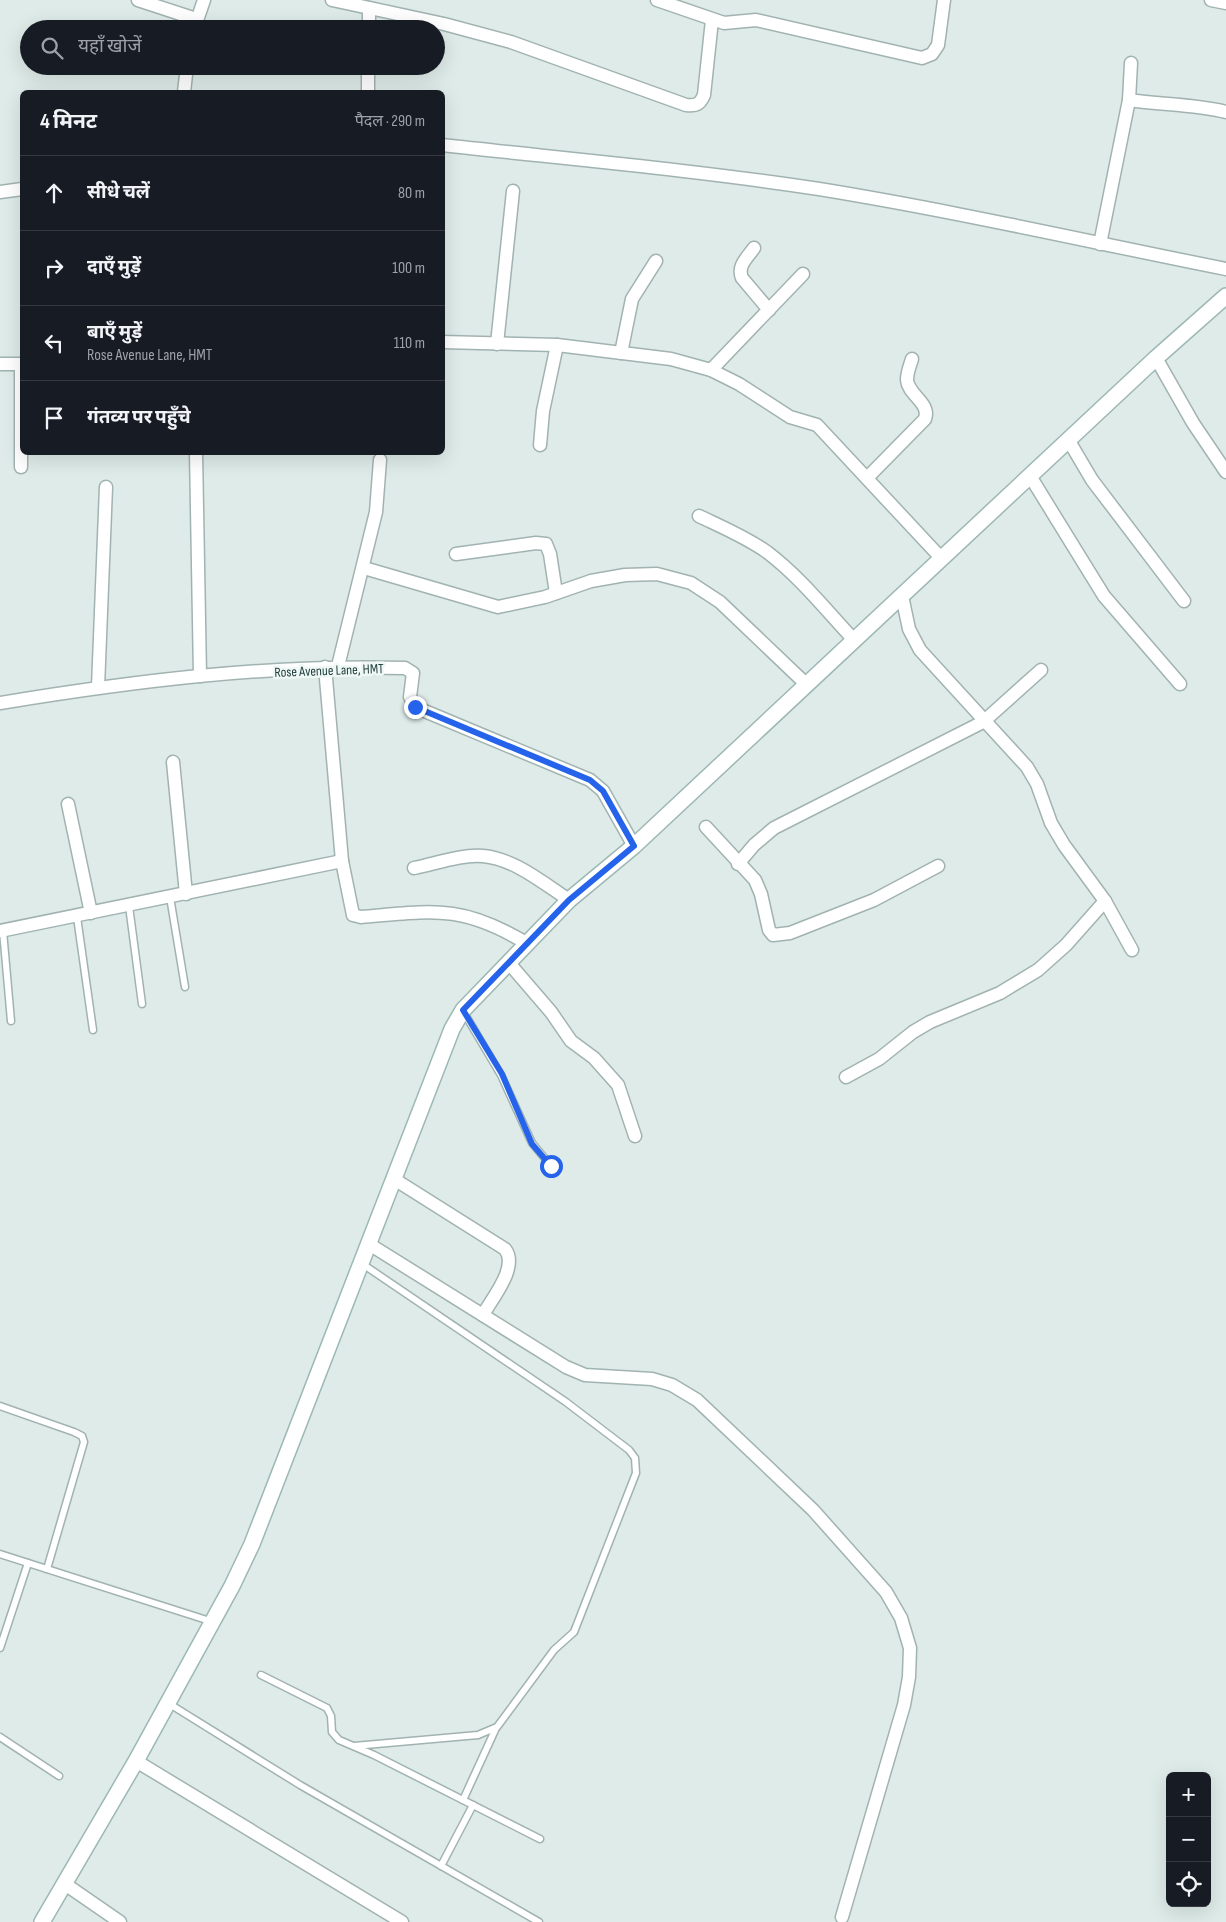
<!DOCTYPE html>
<html lang="hi">
<head>
<meta charset="utf-8">
<style>
  :root { --surface:#171b24; --page:#20242c; --text:#f1f3f6; --muted:#9ea1a6; --line:#363941 }
  body { margin:0; font-family:"Sofia Sans Condensed","Noto Sans Devanagari",sans-serif; background:var(--page); color:var(--text) }
  .controls { position:absolute; right:15px; bottom:15px; display:grid; overflow:hidden; border-radius:8px; box-shadow:0 5px 20px #0002 }
  .controls button { width:45px; height:45px; display:grid; place-items:center; padding:0; border:0; border-bottom:1px solid var(--line); background:var(--surface); color:var(--text); font:25px sans-serif }
  .stop { position:absolute; width:15px; height:15px; margin:-11px; border:4px solid #2563eb; border-radius:50%; background:#fff }
  .stop.end { background:#2563eb; border-color:#fff; box-shadow:0 1px 5px #0008 }
  .list { margin:0; padding:0; list-style:none }
  h2 { display:flex; justify-content:space-between; align-items:center; height:65px; margin:0; padding:0 20px; font-size:21px }
  h2 small { font-size:16px; font-weight:400; color:var(--muted) }
  .list li { display:grid; grid-template-columns:32px 1fr auto; gap:15px; align-items:center; box-sizing:border-box; height:75px; padding:0 20px; border-top:1px solid var(--line) }
  .list b { display:block; font-size:19px; white-space:nowrap }
  .list p { margin:0; font-size:16px; white-space:nowrap; color:var(--muted) }
  .list em { font-size:16px; font-style:normal; color:var(--muted) }
  .icon { flex:none; width:28px; height:28px; fill:none; stroke:currentColor; stroke-width:2; stroke-linecap:round; stroke-linejoin:round }
  .map { position:relative; flex:none; width:1226px; height:1922px; overflow:hidden }
  .search { position:absolute; background:var(--surface); box-shadow:0 5px 20px #0002; left:20px; top:20px; width:425px; height:55px; display:flex; align-items:center; gap:12px; box-sizing:border-box; padding:0 18px; border-radius:28px; color:var(--muted); font-size:19px }
  .panel { position:absolute; background:var(--surface); box-shadow:0 5px 20px #0002; left:20px; top:90px; width:425px; height:365px; border-radius:8px }
  .map>svg:first-child { display:block }
</style>
</head>
<body>
<div class="map">
<svg width="1226" height="1922" viewBox="0 0 1226 1922">
  <rect width="100%" height="100%" fill="#deebe8"/>
  <g fill="none" stroke-linecap="round" stroke-linejoin="round">
    <defs>
      <g id="lane">
        <path d="M170,897L185,987"/>
        <path d="M129,906L142,1004"/>
        <path d="M77,917L93,1030"/>
        <path d="M3,931L11,1021"/>
        <path d="M463,1011L501,1075L532,1143L551,1166"/>
        <path d="M0,1406L74,1432L82,1436L84,1442L47,1569"/>
        <path d="M0,1554L213,1622"/>
        <path d="M0,1648L28,1563"/>
        <path d="M261,1675L327,1708L331,1716L332,1732L339,1740L374,1755L540,1839"/>
        <path d="M168,1703L300,1785L539,1922"/>
        <path d="M0,1737L59,1776"/>
        <path d="M354,1746L478,1735L497,1727L554,1650L574,1632L636,1473L635,1458L629,1450L566,1402L361,1263"/>
        <path d="M463,1800L496,1728"/>
        <path d="M441,1866L473,1805"/>
      </g>
      <g id="street">
        <path d="M138,0L196,19"/>
        <path d="M332,0L444,24L511,42L686,105C697,106 700,104 704,95L712,20"/>
        <path d="M657,0L724,23L756,20L922,58L932,54L938,45L944,0"/>
        <path d="M1211,0L1226,3"/>
        <path d="M194,29L204,0"/>
        <path d="M369,29V8"/>
        <path d="M184,92L187,66"/>
        <path d="M368,92V66"/>
        <path d="M1129,100C1162,105 1194,104 1226,112"/>
        <path d="M442,145C568,159 694,170 819,189C955,211 1090,242 1226,269"/>
        <path d="M0,192L22,189"/>
        <path d="M1100,244L1129,100L1131,63"/>
        <path d="M754,248C747,258 737,266 742,278L769,310"/>
        <path d="M442,342L557,345L671,359L711,370L739,384L790,417L817,425L942,559"/>
        <path d="M497,344L513,191"/>
        <path d="M621,353L632,299L656,261"/>
        <path d="M1156,358L1193,423L1226,472"/>
        <path d="M0,364H22"/>
        <path d="M21,364V467"/>
        <path d="M711,370L803,274"/>
        <path d="M1069,441L1092,480L1184,601"/>
        <path d="M540,445L543,411L557,345"/>
        <path d="M196,452L200,676"/>
        <path d="M1030,476L1104,596L1180,684"/>
        <path d="M867,478L925,419C931,403 908,395 907,380C907,372 910,366 912,359"/>
        <path d="M699,516C722,527 746,537 767,552C800,577 826,610 854,640"/>
        <path d="M456,554L536,543L546,544L550,554L556,593"/>
        <path d="M364,568L498,607L545,597L591,581L625,575L657,574L691,583L720,602L807,685"/>
        <path d="M902,596L909,629L920,650L1027,767L1037,784L1051,823L1064,845L1105,901L1132,950"/>
        <path d="M338,666L376,512L380,460"/>
        <path d="M325,667L342,861L353,915L361,917C433,911 461,904 526,943"/>
        <path d="M98,687L106,487"/>
        <path d="M0,703C134,681 269,664 405,668L413,673L410,697L415,707L590,780L603,791L634,846"/>
        <path d="M173,762L186,894"/>
        <path d="M68,804L91,913"/>
        <path d="M706,827L755,880L761,894L769,930L773,935L790,933L874,900L938,866"/>
        <path d="M738,864L754,845L774,828L983,722L1041,670"/>
        <path d="M414,868C435,864 461,854 483,856C515,859 543,883 569,900"/>
        <path d="M0,931L342,861"/>
        <path d="M508,962L551,1012L571,1041L594,1058L618,1085L635,1136"/>
        <path d="M846,1077L879,1059L913,1032L930,1022L1000,993L1038,970L1066,945L1105,901"/>
        <path d="M394,1179L505,1249C519,1267 492,1298 483,1315"/>
        <path d="M369,1244L566,1367L585,1375L652,1379L672,1385L697,1400L813,1510L886,1592L901,1618L910,1648L909,1677L904,1705L842,1917"/>
        <path d="M136,1761L402,1922"/>
        <path d="M65,1884L120,1922"/>
      </g>
      <path id="secondary" d="M42,1922L136,1761L232,1586L252,1544L452,1029L463,1010L569,900L634,846L1156,358L1226,296"/>
    </defs>
    <!-- lane casing -->
    <use href="#lane" stroke="#a1b3b1" stroke-width="9"/>
    <!-- street casing -->
    <use href="#street" stroke="#a1b3b1" stroke-width="15"/>
    <!-- secondary casing -->
    <use href="#secondary" stroke="#9cb8b4" stroke-width="18"/>
    <!-- lane -->
    <use href="#lane" stroke="#fff" stroke-width="6"/>
    <!-- street -->
    <use href="#street" stroke="#fff" stroke-width="12"/>
    <!-- secondary -->
    <use href="#secondary" stroke="#fff" stroke-width="15"/>
  </g>
  <g fill="none" stroke-linecap="round" stroke-linejoin="round">
    <!-- route -->
    <path stroke="#2563eb" stroke-width="6" d="M415,707L590,780L603,791L634,846L569,900L463,1010L502,1074L532,1144L551,1166"/>
  </g>
  <g text-anchor="middle" stroke-width="5" stroke-linejoin="round" paint-order="stroke">
    <!-- street labels -->
    <g font-size="14" fill="#1e3c3b" stroke="#eff8f5">
      <text transform="translate(329 670) rotate(-2)" y="5">Rose Avenue Lane, HMT</text>
    </g>
  </g>
</svg>
<div class="controls">
<button>+</button>
<button>−</button>
<button><svg class="icon" aria-label="locate" viewBox="0 0 24 24"><circle cx="12" cy="12" r="6"/><path d="M12 2v4M12 18v4M2 12h4M18 12h4"/></svg></button>
</div>
<div class="stop" style="left:551px;top:1166px"></div>
<div class="stop end" style="left:415px;top:707px"></div>
<div class="search"><svg class="icon" aria-label="search" viewBox="0 0 24 24"><circle cx="10" cy="10" r="6"/><path d="M15 15l6 6"/></svg>यहाँ खोजें</div>
<section class="panel">
<h2>4 मिनट<small>पैदल · 290 m</small></h2>
<ul class="list">
<li><svg class="icon" aria-label="ahead" viewBox="0 0 24 24"><path d="M12 20V5M6 11l6-6 6 6"/></svg><div><b>सीधे चलें</b></div><em>80 m</em></li>
<li><svg class="icon" aria-label="right" viewBox="0 0 24 24"><path d="M7 20v-9h11M14 6l5 5-5 5"/></svg><div><b>दाएँ मुड़ें</b></div><em>100 m</em></li>
<li><svg class="icon" aria-label="left" viewBox="0 0 24 24"><path d="M17 20v-9H6M10 6l-5 5 5 5"/></svg><div><b>बाएँ मुड़ें</b><p>Rose Avenue Lane, HMT</p></div><em>110 m</em></li>
<li><svg class="icon" aria-label="arrive" viewBox="0 0 24 24"><path d="M6 21V4h12l-3 4 3 4H6"/></svg><div><b>गंतव्य पर पहुँचे</b></div></li>
</ul>
</section>
</div>
</body>
</html>
